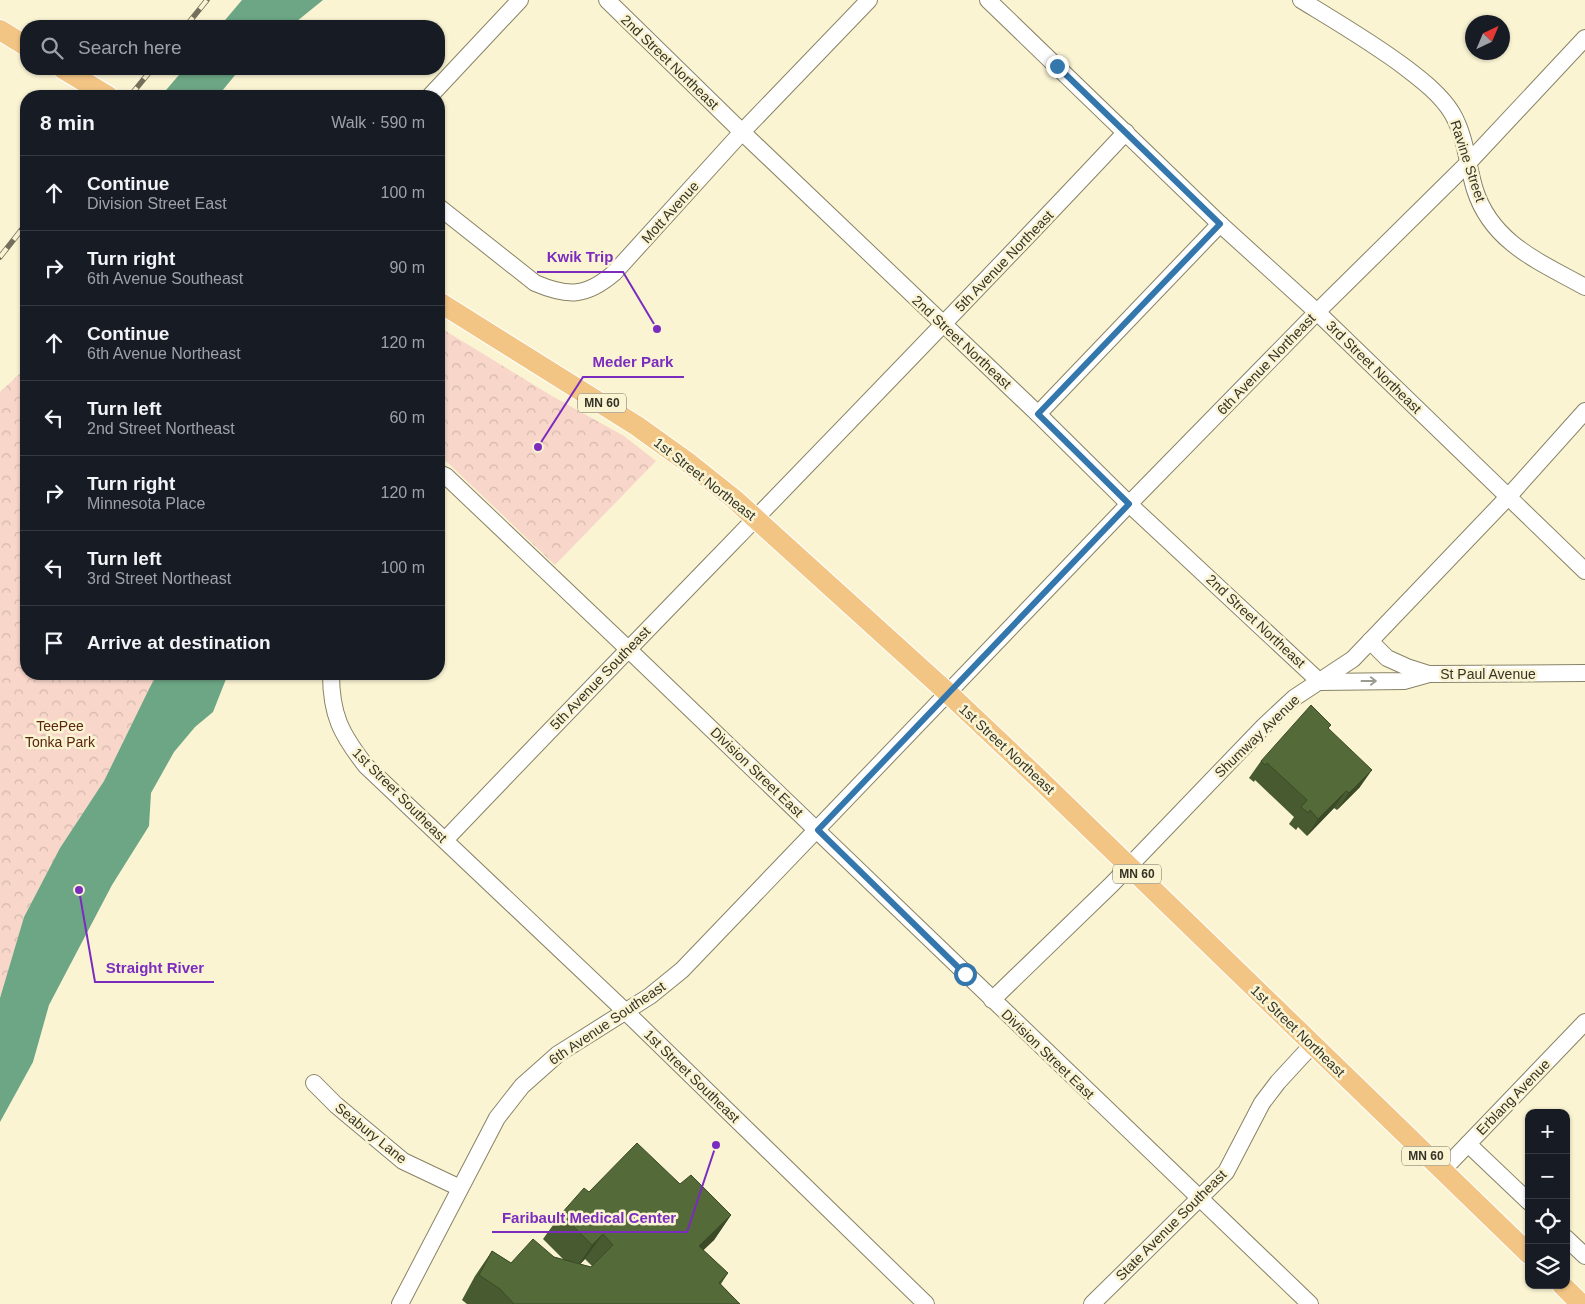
<!DOCTYPE html>
<html lang="en">
<head>
<meta charset="utf-8">
<style>
  :root { --surface:#171b24; --page:#20242c; --text:#f1f3f6; --muted:#9ea1a6; --line:#363941 }
  body { margin:0; font-family:Helvetica,sans-serif; background:var(--page); color:var(--text) }
  .controls { position:absolute; right:15px; bottom:15px; display:grid; overflow:hidden; border-radius:10px; box-shadow:0 1px 4px #0004 }
  .controls button { width:45px; height:45px; display:grid; place-items:center; padding:0; border:0; border-bottom:1px solid var(--line); background:var(--surface); color:var(--text); font:25px sans-serif }
  .compass { position:absolute; left:1465px; top:15px; width:45px; height:45px; border-radius:50%; background:var(--surface); box-shadow:0 1px 4px #0004; rotate:44deg }
  .stop { position:absolute; width:15px; height:15px; margin:-11px; border:4px solid #3377ad; border-radius:50%; background:#fff }
  .stop.end { background:#3377ad; border-color:#fff; box-shadow:0 1px 5px #0008 }
  .list { margin:0; padding:0; list-style:none }
  h2 { display:flex; justify-content:space-between; align-items:center; height:65px; margin:0; padding:0 20px; font-size:21px }
  h2 small { font-size:16px; font-weight:400; color:var(--muted) }
  .list li { display:grid; grid-template-columns:32px 1fr auto; gap:15px; align-items:center; box-sizing:border-box; height:75px; padding:0 20px; border-top:1px solid var(--line) }
  .list b { display:block; font-size:19px; white-space:nowrap }
  .list p { margin:0; font-size:16px; white-space:nowrap; color:var(--muted) }
  .list em { font-size:16px; font-style:normal; color:var(--muted) }
  .icon { flex:none; width:28px; height:28px; fill:none; stroke:currentColor; stroke-width:2; stroke-linecap:round; stroke-linejoin:round }
  .map { position:relative; flex:none; width:1585px; height:1304px; overflow:hidden }
  .search { position:absolute; background:var(--surface); box-shadow:0 1px 4px #0004; left:20px; top:20px; width:425px; height:55px; display:flex; align-items:center; gap:12px; box-sizing:border-box; padding:0 18px; border-radius:20px; color:var(--muted); font-size:19px }
  .panel { position:absolute; background:var(--surface); box-shadow:0 1px 4px #0004; left:20px; top:90px; width:425px; height:590px; border-radius:20px }
  .map>svg:first-child { display:block }
</style>
</head>
<body>
<div class="map">
<svg width="1585" height="1304" viewBox="0 0 1585 1304">
  <defs>
    <pattern id="park-crowns" width="20" height="18" patternUnits="userSpaceOnUse" patternTransform="scale(1.25)"><rect width="20" height="18" fill="#f8d6ca"/><path d="M2 6a3 3 0 1 1 6 0M12 15a3 3 0 1 1 6 0" fill="none" stroke="#d5b8ad"/></pattern>
  </defs>
  <rect width="100%" height="100%" fill="#faf4d3"/>
  <!-- park -->
  <g fill="url(#park-crowns)">
    <path d="M439,327L552,396L624,436L656,461L555,565L447,462L439,458Z"/>
    <path d="M26,368V674H158L151,685L104,781L60,848L24,917L0,998V392Z"/>
  </g>
  <!-- water -->
  <g fill="#6da685">
    <path d="M242,0H323L291,26H220Z"/>
    <path d="M184,69H240L218,96H161Z"/>
    <path d="M158,674H228L213,712L195,727L174,752L151,793L149,826L112,885L49,1005L33,1062L0,1122V998L24,917L60,848L104,781L151,685Z"/>
  </g>
  <g fill="none" stroke-linecap="round" stroke-linejoin="round">
    <defs>
      <g id="minor">
        <path d="M607,0L742,132L1038,414L1129,504L1320,682L1404,681L1429,674"/>
        <path d="M988,0L1220,224L1317,312L1585,571"/>
        <path d="M1301,0C1337,22 1373,43 1406,68C1423,81 1441,95 1452,113C1466,137 1467,164 1475,190C1492,243 1540,262 1585,287"/>
        <path d="M430,96L520,0"/>
        <path d="M439,207L535,283C568,297 586,297 614,273L742,132L869,0"/>
        <path d="M1038,414L1220,224"/>
        <path d="M439,473L446,476L628,649L1310,1304"/>
        <path d="M1370,641L1387,658L1407,667L1429,674L1585,673"/>
        <path d="M331,674C331,715 341,734 366,766L626,1012L926,1304"/>
        <path d="M445,840C671,603 902,371 1126,132"/>
        <path d="M992,1000L1112,884L1264,726L1294,698L1353,659L1508,497L1585,411"/>
        <path d="M314,1083L336,1105L403,1161L460,1188"/>
        <path d="M1468,1144L1529,1202"/>
        <path d="M1442,1171L1585,1022"/>
        <path d="M1566,1238L1585,1256"/>
        <path d="M400,1304L497,1118L522,1086L558,1054L650,996L682,970L1129,504L1317,312L1469,162L1585,38"/>
        <path d="M1092,1304L1226,1172L1262,1103L1278,1082L1313,1044"/>
      </g>
      <g id="major">
        <path d="M0,30L26,46"/>
        <path d="M63,69L108,96"/>
        <path d="M439,302L637,426L690,464L734,499L948,693L1038,778L1529,1254"/>
        <path d="M1562,1285L1581,1304"/>
      </g>
    </defs>
    <!-- minor casing -->
    <use href="#minor" stroke="#888365" stroke-width="18"/>
    <!-- major casing -->
    <use href="#major" stroke="#fff" stroke-width="22"/>
    <!-- minor -->
    <use href="#minor" stroke="#fff" stroke-width="16"/>
    <!-- major -->
    <use href="#major" stroke="#f2c585" stroke-width="20"/>
    <defs>
      <g id="rail">
        <path d="M186,26L207,0"/>
        <path d="M130,96L152,69"/>
        <path d="M0,257L26,224"/>
      </g>
    </defs>
    <!-- rail casing -->
    <use href="#rail" stroke="#74705d" stroke-width="5.5"/>
    <!-- rail -->
    <use href="#rail" stroke="#faf4d3" stroke-width="4" stroke-dasharray="11" stroke-linecap="butt"/>
  </g>
  <!-- wall -->
  <g fill="#485b30" fill-rule="evenodd">
    <path d="M1328,728L1360,787L1337,810L1334,808L1307,836L1298,827L1296,830L1289,824L1294,817L1255,780L1254,782L1249,778L1261,761Z"/>
    <path d="M680,1184L731,1215L714,1240L703,1250L728,1273L721,1284L740,1304H467L462,1300L475,1276L492,1251L511,1263L554,1257L565,1261L543,1239L561,1214L589,1192ZM585,1259L592,1266L591,1267L580,1264Z"/>
  </g>
  <!-- shaded-wall -->
  <g fill="#3b4a27">
    <path d="M1372,770L1360,787L1337,810L1349,793Z"/>
    <path d="M1346,791L1334,808L1307,836L1318,819Z"/>
    <path d="M731,1215L714,1240L682,1271L699,1246Z"/>
    <path d="M603,1234L585,1259L575,1270L592,1245Z"/>
  </g>
  <!-- building -->
  <g fill="#546a38" stroke="#3b4a27">
    <path d="M1311,705L1331,725L1328,728L1372,770L1349,793L1346,791L1318,819L1310,810L1308,813L1301,807L1307,800L1267,763L1265,765L1261,761Z"/>
    <path d="M637,1143L680,1184L691,1175L731,1215L699,1246L728,1273L719,1283L740,1304H514L500,1289L479,1275L492,1251L511,1263L533,1239L554,1257L591,1267L613,1245L603,1234L592,1245L561,1214L584,1188L589,1192Z"/>
  </g>
  <!-- one-way arrows -->
  <defs><path id="oneway-shaft" d="M-6 0H5M1.5-3L5.5 0L1.5 3" fill="none" stroke-width="1.6" stroke-linecap="round" stroke-linejoin="round" transform="scale(1.25)"/></defs>
  <use stroke="#9a9992" href="#oneway-shaft" transform="translate(1369 681)"/>
  <g fill="none" stroke-linecap="round" stroke-linejoin="round">
    <!-- route -->
    <path stroke="#3377ad" stroke-width="6" d="M965,974L818,830L1129,504L1038,414L1220,224L1057,66"/>
  </g>
  <g text-anchor="middle" stroke-width="5" stroke-linejoin="round" paint-order="stroke">
    <!-- shield labels -->
    <g fill="#faf4d3" stroke="#706d5a" stroke-width="1">
      <rect x="578" y="393.5" width="48" height="19" rx="4"/>
      <rect x="1113" y="864.5" width="48" height="19" rx="4"/>
      <rect x="1402" y="1146.5" width="48" height="19" rx="4"/>
    </g>
    <g font-size="12" font-weight="bold" fill="#353326">
      <text x="602" y="407">MN 60</text>
      <text x="1137" y="878">MN 60</text>
      <text x="1426" y="1160">MN 60</text>
    </g>
    <!-- street labels -->
    <g font-size="14" fill="#353326" stroke="#faf4d3">
      <text transform="translate(670 62) rotate(44)" y="5">2nd Street Northeast</text>
      <text transform="translate(1468 161) rotate(72)" y="5">Ravine Street</text>
      <text transform="translate(670 212) rotate(-48)" y="5">Mott Avenue</text>
      <text transform="translate(1004 261) rotate(-46)" y="5">5th Avenue Northeast</text>
      <text transform="translate(962 342) rotate(43)" y="5">2nd Street Northeast</text>
      <text transform="translate(1266 364) rotate(-46)" y="5">6th Avenue Northeast</text>
      <text transform="translate(1374 367) rotate(44)" y="5">3rd Street Northeast</text>
      <text transform="translate(705 479) rotate(38)" y="5">1st Street Northeast</text>
      <text transform="translate(1256 621) rotate(43)" y="5">2nd Street Northeast</text>
      <text x="1488" y="679">St Paul Avenue</text>
      <text transform="translate(600 678) rotate(-46)" y="5">5th Avenue Southeast</text>
      <text transform="translate(1257 736) rotate(-44)" y="5">Shumway Avenue</text>
      <text transform="translate(1007 749) rotate(43)" y="5">1st Street Northeast</text>
      <text transform="translate(757 772) rotate(44)" y="5">Division Street East</text>
      <text transform="translate(400 795) rotate(45)" y="5">1st Street Southeast</text>
      <text transform="translate(607 1023) rotate(-34)" y="5">6th Avenue Southeast</text>
      <text transform="translate(1298 1031) rotate(44)" y="5">1st Street Northeast</text>
      <text transform="translate(1048 1054) rotate(44)" y="5">Division Street East</text>
      <text transform="translate(692 1076) rotate(44)" y="5">1st Street Southeast</text>
      <text transform="translate(1513 1097) rotate(-46)" y="5">Erblang Avenue</text>
      <text transform="translate(371 1133) rotate(39)" y="5">Seabury Lane</text>
      <text transform="translate(1171 1225) rotate(-45)" y="5">State Avenue Southeast</text>
    </g>
    <!-- park labels -->
    <g font-size="14" fill="#5b250f" stroke="#faf4d3">
      <text x="60" y="731">TeePee<tspan x="60" dy="16">Tonka Park</tspan></text>
    </g>
  </g>
  <!-- callouts -->
  <path fill="none" stroke="#7b2cbf" stroke-width="2" d="M657 329L623 272H537M538 447L583 377H684M79 890L95 982H214M716 1145L687 1232H492"/>
  <g fill="#7b2cbf" stroke="#faf4d3" stroke-width="2">
    <circle cx="657" cy="329" r="5"/>
    <circle cx="538" cy="447" r="5"/>
    <circle cx="79" cy="890" r="5"/>
    <circle cx="716" cy="1145" r="5"/>
  </g>
  <g font-size="15" text-anchor="middle" font-weight="bold" fill="#7b2cbf" stroke="#faf4d3" stroke-width="5" stroke-linejoin="round" paint-order="stroke">
    <text x="580" y="262">Kwik Trip</text>
    <text x="633" y="367">Meder Park</text>
    <text x="155" y="973">Straight River</text>
    <text x="589" y="1223">Faribault Medical Center</text>
  </g>
</svg>
<div class="controls">
<button>+</button>
<button>−</button>
<button><svg class="icon" aria-label="locate" viewBox="0 0 24 24"><circle cx="12" cy="12" r="6"/><path d="M12 2v4M12 18v4M2 12h4M18 12h4"/></svg></button>
<button><svg class="icon" aria-label="layers" viewBox="0 0 24 24"><path d="M12 4l9 5-9 5-9-5zM3 14l9 5 9-5"/></svg></button>
</div>
<svg class="compass" viewBox="-18 -18 36 36"><path d="M0-13l5 13h-10z" fill="#e53935"/><path d="M0 13l5-13h-10z" fill="#9ea1a6"/></svg>
<div class="stop" style="left:965px;top:974px"></div>
<div class="stop end" style="left:1057px;top:66px"></div>
<div class="search"><svg class="icon" aria-label="search" viewBox="0 0 24 24"><circle cx="10" cy="10" r="6"/><path d="M15 15l6 6"/></svg>Search here</div>
<section class="panel">
<h2>8 min<small>Walk · 590 m</small></h2>
<ul class="list">
<li><svg class="icon" aria-label="ahead" viewBox="0 0 24 24"><path d="M12 20V5M6 11l6-6 6 6"/></svg><div><b>Continue</b><p>Division Street East</p></div><em>100 m</em></li>
<li><svg class="icon" aria-label="right" viewBox="0 0 24 24"><path d="M7 20v-9h11M14 6l5 5-5 5"/></svg><div><b>Turn right</b><p>6th Avenue Southeast</p></div><em>90 m</em></li>
<li><svg class="icon" aria-label="ahead" viewBox="0 0 24 24"><path d="M12 20V5M6 11l6-6 6 6"/></svg><div><b>Continue</b><p>6th Avenue Northeast</p></div><em>120 m</em></li>
<li><svg class="icon" aria-label="left" viewBox="0 0 24 24"><path d="M17 20v-9H6M10 6l-5 5 5 5"/></svg><div><b>Turn left</b><p>2nd Street Northeast</p></div><em>60 m</em></li>
<li><svg class="icon" aria-label="right" viewBox="0 0 24 24"><path d="M7 20v-9h11M14 6l5 5-5 5"/></svg><div><b>Turn right</b><p>Minnesota Place</p></div><em>120 m</em></li>
<li><svg class="icon" aria-label="left" viewBox="0 0 24 24"><path d="M17 20v-9H6M10 6l-5 5 5 5"/></svg><div><b>Turn left</b><p>3rd Street Northeast</p></div><em>100 m</em></li>
<li><svg class="icon" aria-label="arrive" viewBox="0 0 24 24"><path d="M6 21V4h12l-3 4 3 4H6"/></svg><div><b>Arrive at destination</b></div></li>
</ul>
</section>
</div>
</body>
</html>
